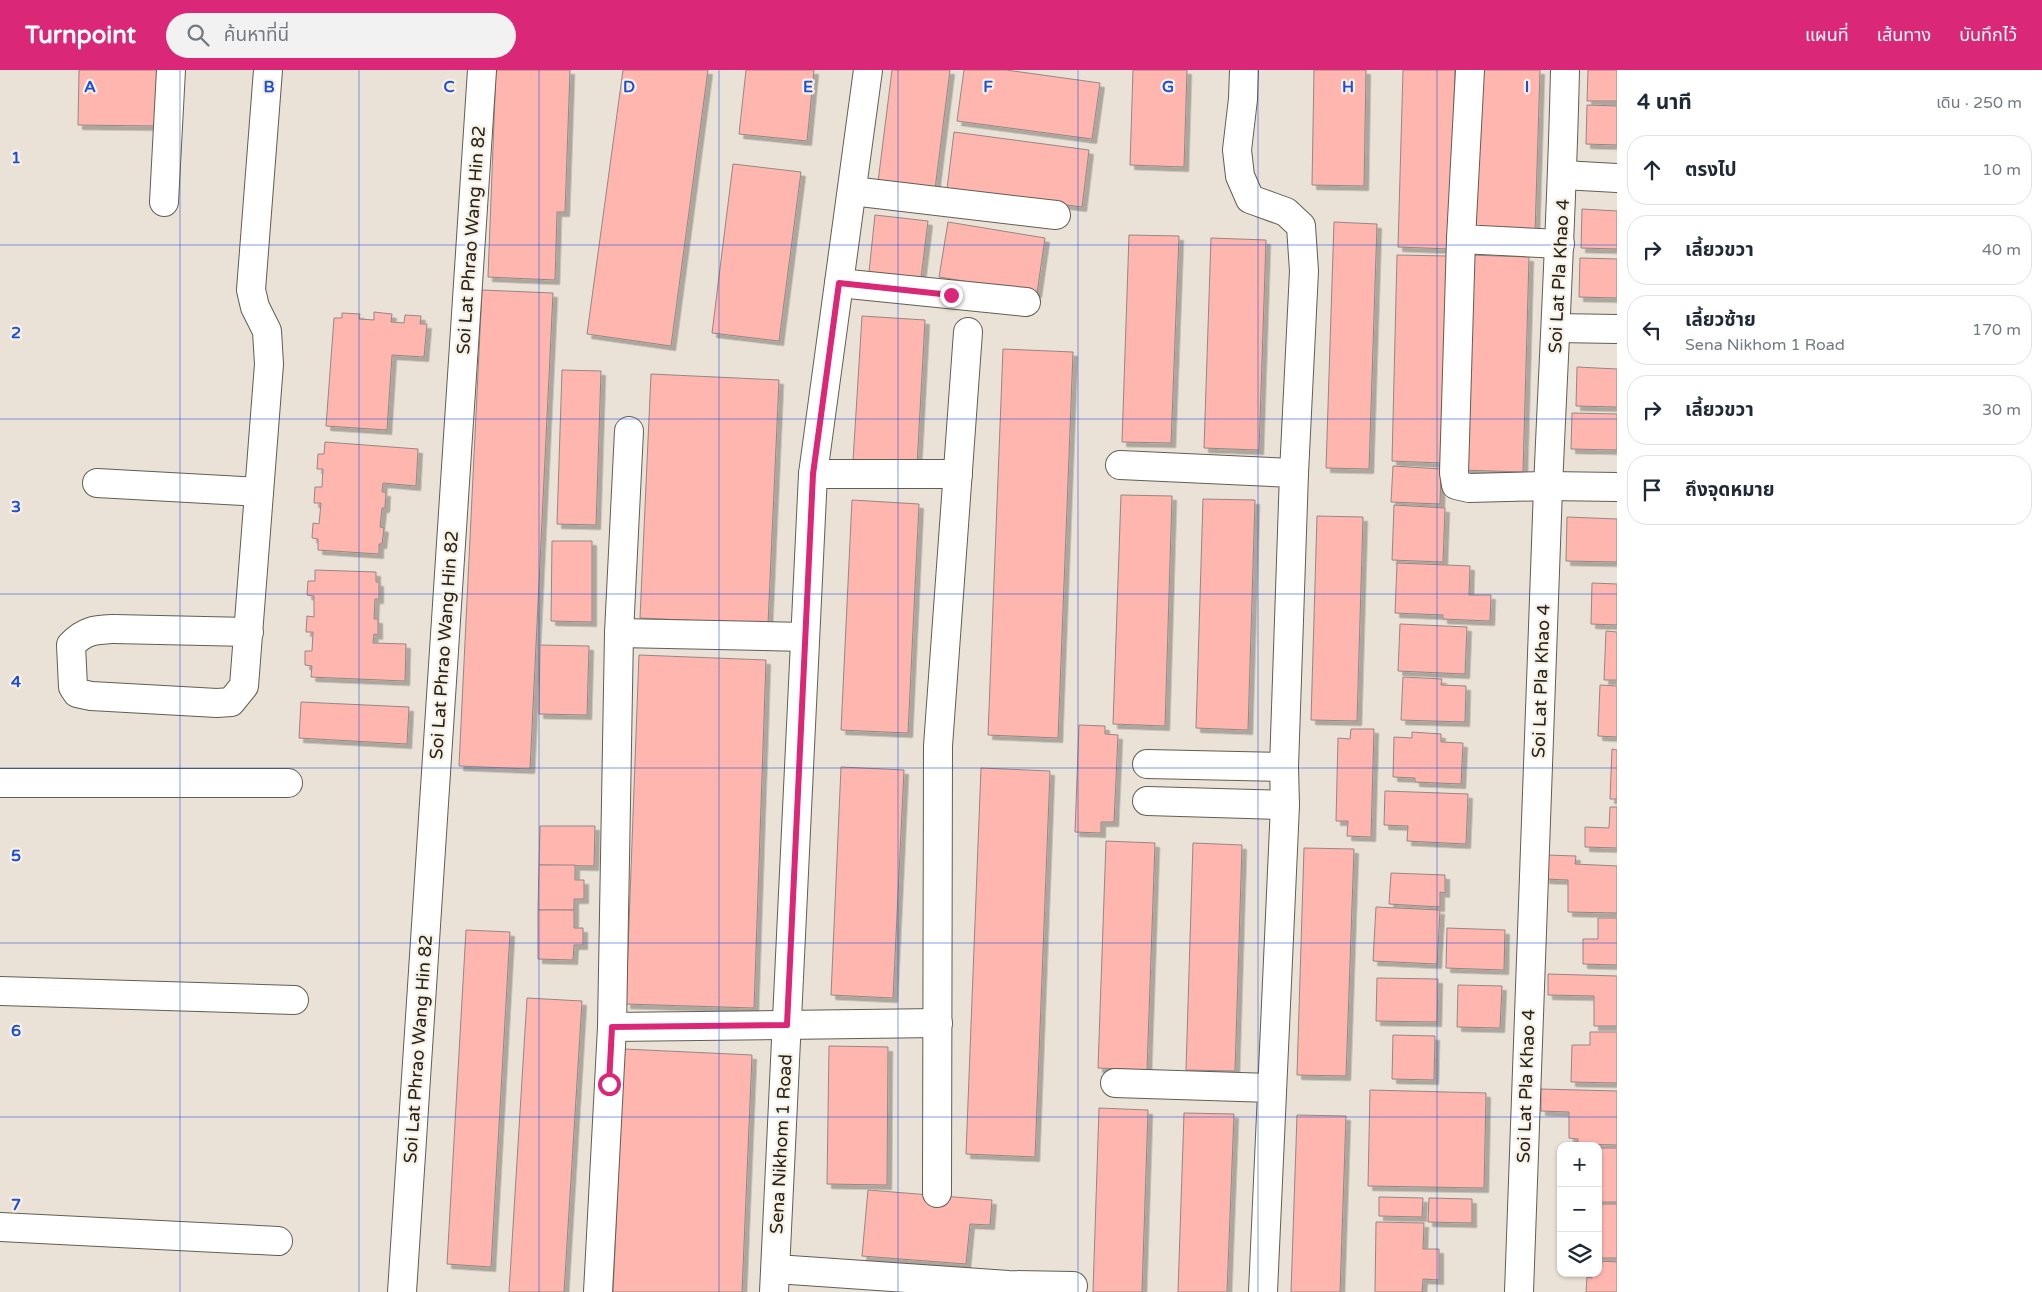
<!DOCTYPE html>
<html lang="th">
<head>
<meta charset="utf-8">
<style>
  :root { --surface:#fff; --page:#f2f2f3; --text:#1f2937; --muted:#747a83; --line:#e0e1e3; --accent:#db2777 }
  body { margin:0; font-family:"Varela Round","Noto Sans Thai",sans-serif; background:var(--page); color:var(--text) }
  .controls { position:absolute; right:15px; bottom:15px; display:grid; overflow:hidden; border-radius:10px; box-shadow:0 1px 4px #0004 }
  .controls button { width:45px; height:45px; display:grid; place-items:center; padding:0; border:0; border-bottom:1px solid var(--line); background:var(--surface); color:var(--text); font:25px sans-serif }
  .stop { position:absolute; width:15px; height:15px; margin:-11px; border:4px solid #db2777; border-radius:50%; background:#fff }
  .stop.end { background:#db2777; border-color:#fff; box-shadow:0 1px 5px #0008 }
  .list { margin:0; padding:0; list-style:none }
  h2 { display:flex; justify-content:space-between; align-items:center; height:65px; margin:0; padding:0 20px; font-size:21px }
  h2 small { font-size:16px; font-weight:400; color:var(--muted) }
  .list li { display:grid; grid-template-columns:32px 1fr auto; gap:15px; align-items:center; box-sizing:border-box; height:70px; margin:0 10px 10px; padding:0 10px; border:1px solid var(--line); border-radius:20px }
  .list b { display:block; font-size:19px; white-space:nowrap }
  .list p { margin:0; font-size:16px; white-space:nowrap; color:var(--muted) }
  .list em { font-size:16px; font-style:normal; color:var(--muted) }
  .icon { flex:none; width:28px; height:28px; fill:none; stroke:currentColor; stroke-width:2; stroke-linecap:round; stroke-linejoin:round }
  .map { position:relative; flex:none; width:1617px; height:1222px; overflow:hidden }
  header { display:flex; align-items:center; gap:30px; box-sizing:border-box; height:70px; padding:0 25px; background:var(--accent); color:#fff }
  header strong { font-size:24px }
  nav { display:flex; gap:28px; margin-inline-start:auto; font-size:18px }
  .search { width:350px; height:45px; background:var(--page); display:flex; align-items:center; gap:12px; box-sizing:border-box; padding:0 18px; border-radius:28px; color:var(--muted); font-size:19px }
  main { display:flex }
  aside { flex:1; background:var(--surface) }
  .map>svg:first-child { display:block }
</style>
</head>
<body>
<header>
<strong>Turnpoint</strong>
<div class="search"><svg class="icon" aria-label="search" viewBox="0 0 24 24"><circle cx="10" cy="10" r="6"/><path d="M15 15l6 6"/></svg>ค้นหาที่นี่</div>
<nav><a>แผนที่</a><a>เส้นทาง</a><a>บันทึกไว้</a></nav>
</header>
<main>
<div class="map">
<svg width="1617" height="1222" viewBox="0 0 1617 1222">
  <defs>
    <filter id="shadow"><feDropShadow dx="4.5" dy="4.5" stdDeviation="0" flood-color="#0004"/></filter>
  </defs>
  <rect width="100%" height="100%" fill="#eae2d6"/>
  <!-- building -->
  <g fill="#feb6af" stroke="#968685" filter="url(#shadow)">
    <path d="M79,0H159L158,56L78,55Z"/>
    <path d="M496,0H570L565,142H557L555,210L488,207Z"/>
    <path d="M623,0H708L671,276L587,264Z"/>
    <path d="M746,0H814L807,71L739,64Z"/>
    <path d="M892,0H950L935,119L878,112Z"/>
    <path d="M964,0H1006L1100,13L1092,69L957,51Z"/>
    <path d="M1133,0H1187L1184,97L1130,95Z"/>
    <path d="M1314,0H1366L1364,116L1312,115Z"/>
    <path d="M1403,0H1455L1450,179L1398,177Z"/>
    <path d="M1481,0H1540L1535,163L1476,161Z"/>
    <path d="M1588,0H1617V31H1587Z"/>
    <path d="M1587,35L1617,36V75L1586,74Z"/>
    <path d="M954,62L1089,80L1082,137L947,119Z"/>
    <path d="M733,94L801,102L779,271L712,263Z"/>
    <path d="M1582,139L1617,141V179L1581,178Z"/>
    <path d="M875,145L928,151L921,208L869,202Z"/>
    <path d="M948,152L1045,168L1037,223L939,207Z"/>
    <path d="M1334,152L1377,154L1369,399L1326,398Z"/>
    <path d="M1129,165L1179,166L1171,373L1122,372Z"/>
    <path d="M1211,168L1266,170L1259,380L1204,378Z"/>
    <path d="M1397,185L1448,186L1442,393L1392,391Z"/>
    <path d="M1468,185L1529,187L1523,402L1462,400Z"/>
    <path d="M1580,188L1617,189V228L1579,227Z"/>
    <path d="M482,220L553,223L530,699L459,696Z"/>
    <path d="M374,242L392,244L391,252L404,253L405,245L421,246L420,254H427L424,287L392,285L387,360L326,356L334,248H342V243L360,244L359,249L374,250Z"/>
    <path d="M862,246L925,250L917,395L853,391Z"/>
    <path d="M1003,279L1073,282L1058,668L988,665Z"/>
    <path d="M1577,297L1617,299V337L1576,336Z"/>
    <path d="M562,300L601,301L596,455L557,454Z"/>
    <path d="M651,304L779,310L768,554L640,548Z"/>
    <path d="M1572,343L1617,344V380L1571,379Z"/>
    <path d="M325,372L418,379L416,416L383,413L382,422H386L385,438H382L380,457L384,458L382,474H379V484L318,480V469L312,468L313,453L319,454L321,433H314L315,417H322L323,399H317L318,384H324Z"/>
    <path d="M1393,396L1441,399L1440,434L1391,432Z"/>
    <path d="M1121,425L1172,426L1165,656L1113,654Z"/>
    <path d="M1203,429L1255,430L1248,660L1196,658Z"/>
    <path d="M852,430L919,434L908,663L841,660Z"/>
    <path d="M1394,435L1445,438L1443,492L1392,490Z"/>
    <path d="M1317,446L1363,447L1357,651L1311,650Z"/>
    <path d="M1567,447L1617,449V492L1566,491Z"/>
    <path d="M552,471H592V552L551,551Z"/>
    <path d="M1397,493L1470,496L1469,525H1491L1490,551L1443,549V545L1395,543Z"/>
    <path d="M315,500L376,502V512H379V529H375L374,549H378V565L374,564L373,573L406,574L405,611L311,607L312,596L305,595V581H312L313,562H306L307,546L314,547V526L307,525L308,511H315Z"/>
    <path d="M1592,513L1617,514V555L1591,554Z"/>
    <path d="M1400,554L1467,557L1465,604L1398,601Z"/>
    <path d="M1606,561L1617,562V610H1604Z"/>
    <path d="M540,575L589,576L587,645L539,644Z"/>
    <path d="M639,585L766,590L754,938L626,934Z"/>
    <path d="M1403,607L1442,609L1441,615L1466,616L1465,652L1401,650Z"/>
    <path d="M1600,615L1617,616V667L1598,666Z"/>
    <path d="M301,632L409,637L407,674L299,668Z"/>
    <path d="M1079,655L1105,656V664L1118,665L1114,752H1101V763L1075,762Z"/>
    <path d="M1351,659H1374L1371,767L1347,766L1348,751H1336L1338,668L1350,669Z"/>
    <path d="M1412,662L1441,664V672L1463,673L1461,714L1415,712V708L1393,707L1394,667L1412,668Z"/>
    <path d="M1612,679L1617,680V729H1610Z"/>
    <path d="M841,697L904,700L893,928L831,925Z"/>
    <path d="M981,698L1050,701L1035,1087L966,1084Z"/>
    <path d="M1385,721L1468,724L1466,774L1407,771L1408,756L1384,755Z"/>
    <path d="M1610,737H1617V778L1585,777V757L1609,758Z"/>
    <path d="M540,756H595L594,796L539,795Z"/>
    <path d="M1106,771L1155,773L1147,1000L1098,998Z"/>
    <path d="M1193,773L1242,775L1235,1001L1186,1000Z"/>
    <path d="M1304,778L1354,779L1346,1006L1297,1005Z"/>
    <path d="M1546,785L1576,786L1575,794L1617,796V843L1568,842V810L1545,809Z"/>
    <path d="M539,795H575V810H584V829H574V840H538Z"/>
    <path d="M1391,803L1445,805V823L1440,822V837L1389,834Z"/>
    <path d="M1376,837L1440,840L1437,894L1373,891Z"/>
    <path d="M538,840H574V858H583V875H574L573,890L538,889Z"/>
    <path d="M1598,848H1617V895L1583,894V869H1598Z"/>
    <path d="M1447,858L1505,860L1504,900L1446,898Z"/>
    <path d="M466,860L510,862L491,1197L447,1194Z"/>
    <path d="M1548,904L1617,906V956H1594V926L1548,925Z"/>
    <path d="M1377,908L1438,909L1437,952L1376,951Z"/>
    <path d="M1458,915L1502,916L1500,958L1457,957Z"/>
    <path d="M527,928L582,931L564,1222H509Z"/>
    <path d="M1590,962H1617V1013L1571,1012L1572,975H1590Z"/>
    <path d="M1393,965L1435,966L1434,1010L1392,1009Z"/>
    <path d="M829,976L888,977L887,1115L827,1114Z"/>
    <path d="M624,979L752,985L742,1222H613Z"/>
    <path d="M1541,1019L1617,1021V1075L1578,1074V1069L1569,1068V1042L1541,1041Z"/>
    <path d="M1370,1020L1486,1023L1484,1118L1368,1116Z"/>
    <path d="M1099,1038L1148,1040L1142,1222H1093Z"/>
    <path d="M1184,1043L1234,1044L1227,1222H1178Z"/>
    <path d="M1297,1045L1346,1046L1340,1222H1291Z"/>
    <rect x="1598" y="1078" width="19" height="54"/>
    <path d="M868,1120L992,1130L990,1155L970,1154L966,1194L862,1186Z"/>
    <path d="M1379,1127L1423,1128L1422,1147L1379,1146Z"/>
    <path d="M1429,1128L1472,1129V1153L1428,1152Z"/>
    <rect x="1598" y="1134" width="19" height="54"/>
    <path d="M1376,1152L1424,1153L1423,1179H1439V1210L1423,1209L1422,1222H1375Z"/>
    <path d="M1598,1191L1617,1192V1222H1586L1587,1207L1592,1208V1203H1598Z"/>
  </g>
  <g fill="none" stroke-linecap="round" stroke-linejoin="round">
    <defs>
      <g id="minor">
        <path d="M1244,0L1243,29L1237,80L1240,106L1250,129L1286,142L1301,156L1304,201L1294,403L1284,697L1285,735L1263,1222"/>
        <path d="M1470,0L1461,169L1560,174"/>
        <path d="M1563,105L1617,108"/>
        <path d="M852,121L1056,145"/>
        <path d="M164,132L171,0"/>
        <path d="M1461,169L1454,403L1456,415L1469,418L1549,416L1617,417"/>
        <path d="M839,213L1026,232"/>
        <path d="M1556,258L1617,259"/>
        <path d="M1120,395L1294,403"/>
        <path d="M813,404H958"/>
        <path d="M97,413L259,422"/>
        <path d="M249,562L114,559C95,560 85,560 71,575L73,617L77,623L91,626L217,633L231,632L244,616L269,294L267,261L255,237L251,220L268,0"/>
        <path d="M619,563L805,567"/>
        <path d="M1147,694L1284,697"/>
        <path d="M0,713H288"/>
        <path d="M1147,731L1285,735"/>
        <path d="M0,921L294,930"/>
        <path d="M612,957L938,953"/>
        <path d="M1115,1013L1271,1018"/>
        <path d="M937,1123L938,676L968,262"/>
        <path d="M0,1157L278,1171"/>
        <path d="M776,1199L1008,1215L1073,1216"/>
        <path d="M402,1222L482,0"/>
        <path d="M598,1222L612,957L619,563L629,361"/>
        <path d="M774,1222L813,404L868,0"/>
        <path d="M1519,1222C1528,954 1537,686 1548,418C1554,278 1562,139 1565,0"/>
      </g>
    </defs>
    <!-- minor casing -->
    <use href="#minor" stroke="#635d52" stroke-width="30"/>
    <!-- minor -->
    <use href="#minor" stroke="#fff" stroke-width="28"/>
  </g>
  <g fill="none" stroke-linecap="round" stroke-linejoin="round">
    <!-- route -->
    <path stroke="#db2777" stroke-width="6" d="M609,1014L612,957L787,955L813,404L839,213L951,225"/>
  </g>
  <!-- grid -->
  <path fill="none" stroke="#1d4ed8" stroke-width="1" stroke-opacity="0.55" d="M180,0V1222M359,0V1222M539,0V1222M719,0V1222M898,0V1222M1078,0V1222M1258,0V1222M1437,0V1222M0,175H1617M0,349H1617M0,524H1617M0,698H1617M0,873H1617M0,1047H1617"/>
  <g text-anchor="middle" stroke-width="4.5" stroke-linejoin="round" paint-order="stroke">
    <!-- street labels -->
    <g font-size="18" fill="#26231f" stroke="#f7f0e3">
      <text transform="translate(471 170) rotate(-86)" y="6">Soi Lat Phrao Wang Hin 82</text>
      <text transform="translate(1559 206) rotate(-87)" y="6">Soi Lat Pla Khao 4</text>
      <text transform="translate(444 575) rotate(-86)" y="6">Soi Lat Phrao Wang Hin 82</text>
      <text transform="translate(1541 611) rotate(-88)" y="6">Soi Lat Pla Khao 4</text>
      <text transform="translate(418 979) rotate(-86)" y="6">Soi Lat Phrao Wang Hin 82</text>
      <text transform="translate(1526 1016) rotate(-88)" y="6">Soi Lat Pla Khao 4</text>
      <text transform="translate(781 1074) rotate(-87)" y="6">Sena Nikhom 1 Road</text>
    </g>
  </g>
  <g font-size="16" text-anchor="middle" font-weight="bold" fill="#1d4ed8" stroke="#f7f0e3" stroke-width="4.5" stroke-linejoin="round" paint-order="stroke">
    <text x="90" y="22">A</text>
    <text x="269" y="22">B</text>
    <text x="449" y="22">C</text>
    <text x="629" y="22">D</text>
    <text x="808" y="22">E</text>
    <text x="988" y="22">F</text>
    <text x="1168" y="22">G</text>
    <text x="1348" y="22">H</text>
    <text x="1527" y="22">I</text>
    <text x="16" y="93">1</text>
    <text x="16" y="268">2</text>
    <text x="16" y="442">3</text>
    <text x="16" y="617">4</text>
    <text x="16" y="791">5</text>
    <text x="16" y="966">6</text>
    <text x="16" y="1140">7</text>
  </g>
</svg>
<div class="controls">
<button>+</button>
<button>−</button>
<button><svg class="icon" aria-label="layers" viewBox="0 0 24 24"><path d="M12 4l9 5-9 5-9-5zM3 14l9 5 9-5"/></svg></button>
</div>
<div class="stop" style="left:609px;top:1014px"></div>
<div class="stop end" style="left:951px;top:225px"></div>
</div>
<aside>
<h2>4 นาที<small>เดิน · 250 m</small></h2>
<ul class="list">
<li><svg class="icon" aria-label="ahead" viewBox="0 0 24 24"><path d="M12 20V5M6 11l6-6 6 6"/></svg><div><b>ตรงไป</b></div><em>10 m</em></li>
<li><svg class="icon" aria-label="right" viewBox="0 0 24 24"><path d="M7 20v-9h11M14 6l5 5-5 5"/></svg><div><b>เลี้ยวขวา</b></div><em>40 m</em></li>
<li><svg class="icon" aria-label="left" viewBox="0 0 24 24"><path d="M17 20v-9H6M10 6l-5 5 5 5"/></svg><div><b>เลี้ยวซ้าย</b><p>Sena Nikhom 1 Road</p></div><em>170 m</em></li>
<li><svg class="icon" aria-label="right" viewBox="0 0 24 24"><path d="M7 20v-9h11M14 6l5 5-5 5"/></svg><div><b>เลี้ยวขวา</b></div><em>30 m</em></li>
<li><svg class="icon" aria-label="arrive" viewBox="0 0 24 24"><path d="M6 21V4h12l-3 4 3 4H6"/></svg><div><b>ถึงจุดหมาย</b></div></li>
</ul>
</aside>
</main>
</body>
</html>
